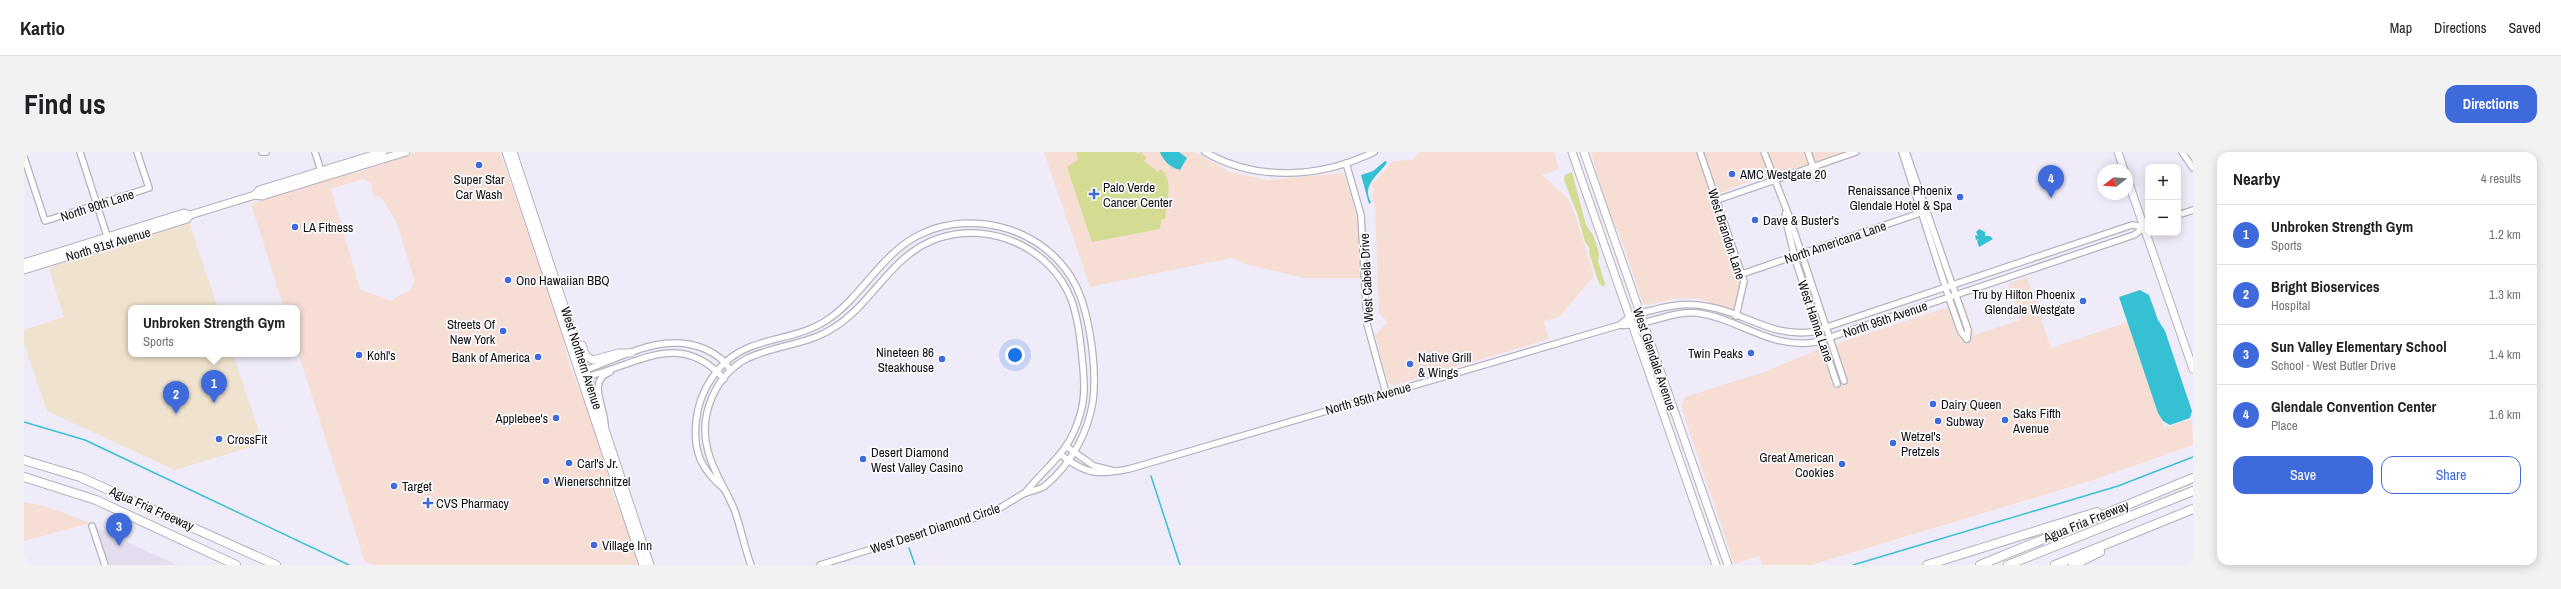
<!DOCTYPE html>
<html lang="en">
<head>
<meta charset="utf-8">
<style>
  :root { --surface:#fff; --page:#f2f2f2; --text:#202124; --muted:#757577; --line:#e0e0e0; --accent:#3f6adc }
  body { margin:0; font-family:"Archivo Narrow",sans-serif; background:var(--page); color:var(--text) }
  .controls { position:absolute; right:12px; top:12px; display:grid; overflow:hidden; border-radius:8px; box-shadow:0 2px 10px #0003 }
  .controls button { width:36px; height:36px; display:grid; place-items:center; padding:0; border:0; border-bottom:1px solid var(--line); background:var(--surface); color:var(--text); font:20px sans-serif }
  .compass { position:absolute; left:2073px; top:12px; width:36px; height:36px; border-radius:50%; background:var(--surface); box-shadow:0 2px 10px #0003; rotate:253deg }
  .you { position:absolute; left:991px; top:203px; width:14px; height:14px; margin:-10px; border:3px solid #fff; border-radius:50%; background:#1a73e8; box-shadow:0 0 0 6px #1a73e833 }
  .badge { display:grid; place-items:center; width:26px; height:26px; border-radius:50%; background:var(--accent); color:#fff; font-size:13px; font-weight:700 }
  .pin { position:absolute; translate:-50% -33px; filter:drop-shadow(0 1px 2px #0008) }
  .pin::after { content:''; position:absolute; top:21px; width:14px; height:12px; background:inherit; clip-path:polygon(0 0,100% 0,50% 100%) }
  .popup { position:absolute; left:104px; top:153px; width:172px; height:52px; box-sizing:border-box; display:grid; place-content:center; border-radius:8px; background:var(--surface); filter:drop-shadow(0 1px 3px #0005); font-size:13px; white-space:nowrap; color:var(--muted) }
  .popup b { font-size:15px; color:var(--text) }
  .popup::after { content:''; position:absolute; left:50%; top:100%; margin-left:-8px; border:8px solid transparent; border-top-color:var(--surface) }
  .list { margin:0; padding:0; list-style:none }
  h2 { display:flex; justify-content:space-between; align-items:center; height:52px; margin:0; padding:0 16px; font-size:17px }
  h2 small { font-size:13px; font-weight:400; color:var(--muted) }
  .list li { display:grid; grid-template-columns:26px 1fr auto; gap:12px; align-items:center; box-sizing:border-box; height:60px; padding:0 16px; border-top:1px solid var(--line) }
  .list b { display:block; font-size:15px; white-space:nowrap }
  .list p { margin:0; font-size:13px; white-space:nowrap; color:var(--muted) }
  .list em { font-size:13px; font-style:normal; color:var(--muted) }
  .actions { display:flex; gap:8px; padding:12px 16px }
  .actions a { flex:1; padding:9px 0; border:1px solid var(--accent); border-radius:12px; text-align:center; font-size:14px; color:var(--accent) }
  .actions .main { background:var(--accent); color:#fff }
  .map { position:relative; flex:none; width:2169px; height:413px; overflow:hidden; border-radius:12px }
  header { display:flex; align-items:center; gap:24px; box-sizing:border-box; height:56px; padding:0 20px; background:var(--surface); border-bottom:1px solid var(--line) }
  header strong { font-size:19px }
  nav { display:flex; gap:22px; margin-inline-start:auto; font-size:14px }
  .intro { display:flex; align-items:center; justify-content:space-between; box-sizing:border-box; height:96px; padding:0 24px }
  h1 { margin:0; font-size:28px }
  .button { padding:10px 18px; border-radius:12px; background:var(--accent); color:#fff; font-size:14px; font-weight:700 }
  main { display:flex; gap:24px; padding:0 24px }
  aside { flex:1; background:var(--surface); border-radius:12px; box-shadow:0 2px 10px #0003 }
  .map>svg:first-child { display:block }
</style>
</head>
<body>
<header>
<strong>Kartio</strong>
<nav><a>Map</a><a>Directions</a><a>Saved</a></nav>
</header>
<div class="intro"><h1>Find us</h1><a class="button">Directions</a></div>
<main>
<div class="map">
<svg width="2169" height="413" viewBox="0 0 2169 413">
  <rect width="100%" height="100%" fill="#f0ebf8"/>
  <!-- commercial -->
  <g fill="#f6ded4" fill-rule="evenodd">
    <path d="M392,0H476L532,162L546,214L569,272L590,345L599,364L615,413H349L341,410L273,197V156H260L227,52L313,23L336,20ZM339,27L346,31L350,44L357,45L372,69L390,127V133L386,138L366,149L336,137L307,37Z"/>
    <path d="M1020,0H1170L1206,20L1244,28L1317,21L1321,25L1334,69L1337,126H1280L1224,113L1207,106L1066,135Z"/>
    <path d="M1395,0H1530L1535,17L1518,23L1543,46L1551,62L1570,124L1535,165L1520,169L1525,187L1370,233L1364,231L1351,183L1364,170L1355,161L1351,55L1348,46L1350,37L1347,33L1369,9L1388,8Z"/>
    <path d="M1567,0H1825L1738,29L1737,25L1728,28L1689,44L1717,128L1718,134L1710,159L1673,146L1649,147L1624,153L1619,151L1594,78L1591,76L1579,42Z"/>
    <path d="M2003,125L2027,196L2104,170L2140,276L2168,267L2169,293L2069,328L1787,413H1738L1735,404L1710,412L1657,254L1661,245L1740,220L1793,198L1940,150L1950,183L1996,168L1984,132Z"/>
    <path d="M0,350L24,355L61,369L68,374L62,372L0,389Z"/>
  </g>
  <!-- industrial -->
  <path fill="#efe2ce" d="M165,70L194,156H107V202H209L239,291L151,318L23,259L0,191V178L40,165L25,117L29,114Z"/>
  <!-- built -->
  <path fill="#e4ddf0" d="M71,375L153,413H84Z"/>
  <!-- green -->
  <g fill="#d4db92">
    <path d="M1052,0H1112L1114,2L1117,0L1122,6L1120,9L1134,20L1137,17C1150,28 1143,52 1141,67L1137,68L1136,77L1068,90L1043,15L1054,8Z"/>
    <path d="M1548,20L1562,73L1569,83L1575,101L1574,109L1581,132L1580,135L1575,131L1565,101L1566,97L1561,90L1553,61L1540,28L1541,23Z"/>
  </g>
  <!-- water -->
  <g fill="#36c0d3">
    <path d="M1136,0H1155L1163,6L1156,18C1147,16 1139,9 1136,0Z"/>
    <path d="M1361,9L1363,10L1362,12C1352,25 1338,34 1347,50L1345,52L1337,23L1349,19Z"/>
    <path d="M1955,77L1961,80V84H1966L1969,87L1955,95L1953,89L1955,87L1952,88L1951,83L1954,84L1952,80Z"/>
    <path d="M2116,138L2125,143L2134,168L2141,179L2168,259L2166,266L2146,273L2139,269L2134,261L2095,145Z"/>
  </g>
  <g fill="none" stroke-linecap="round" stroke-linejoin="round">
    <!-- stream -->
    <g stroke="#36c0d3" stroke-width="1.5">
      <path d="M0,270L61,288L325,413"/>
      <path d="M1127,324L1156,413"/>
      <path d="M885,396L891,413"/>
      <path d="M1829,413L2094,334L2169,305"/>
    </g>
    <defs>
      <g id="minor">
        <path d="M56,0L84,87"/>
        <path d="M238,0H242"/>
        <path d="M291,0L297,19"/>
        <path d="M1181,0C1233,30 1297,26 1350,0"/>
        <path d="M1676,0L1720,129L1712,164"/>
        <path d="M1740,0L1765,64L1820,229"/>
        <path d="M1784,0L1793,26"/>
        <path d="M1878,0L1925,146L1937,180L1943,187"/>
        <path d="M1882,0L1944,178L1943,187"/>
        <path d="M2158,0L2169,16"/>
        <path d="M0,5L21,69L125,36L113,0"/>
        <path d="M1322,11L1337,63L1343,172L1362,241"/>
        <path d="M1693,48L1832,0"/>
        <path d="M1762,60L1761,65L1772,110L1813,232"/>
        <path d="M2154,63L2169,58"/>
        <path d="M1718,122L1899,60"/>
        <path d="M1596,173C1606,163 1616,161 1629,158C1648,153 1666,150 1686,155C1724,162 1746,185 1788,180L2108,73L2120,75"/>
        <path d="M559,219C598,205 640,179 681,197C692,202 701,208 706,218"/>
        <path d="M561,225C612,214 655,176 700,227"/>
        <path d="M581,275C582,257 562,229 586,220"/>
        <path d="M1043,295L1070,314L1090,319"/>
        <path d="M1037,303C1063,323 1074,323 1105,317L1596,173C1623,175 1647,158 1674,161C1716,167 1747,198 1792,190L2110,83L2124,73"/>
        <path d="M700,337C678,318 669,301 672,270C675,238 695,207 726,195C751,185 779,184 803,168C839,144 857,101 897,82C952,56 1024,78 1052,134C1066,163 1073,217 1069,249C1064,281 1047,312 1022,333C1015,339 1007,338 999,342C990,347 982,353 972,358C953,367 930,372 909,378C871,390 834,401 796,413"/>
        <path d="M68,374L81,413"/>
        <path d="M727,413C720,395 717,375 710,357C702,337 689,320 684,299C674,264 691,223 724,206C752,193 784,193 811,175C851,149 867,102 915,86C967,69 1027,96 1047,147C1054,166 1056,186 1058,205C1060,225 1062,244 1056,263C1045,302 1024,312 1001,341"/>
      </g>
      <g id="major">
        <path d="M482,0L619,413"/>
        <path d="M489,0L626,413"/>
        <path d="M1548,0L1692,413"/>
        <path d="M1560,0L1704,413"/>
        <path d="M2094,0L2100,18"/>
        <path d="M2103,26L2169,217"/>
        <path d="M231,43L235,38L359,0"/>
        <path d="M0,111L160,61L166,63"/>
        <path d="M0,118L163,67L166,63L231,43L238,44L382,0"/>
        <path d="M558,193L562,204L569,208L595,201H607"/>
      </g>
      <g id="highway">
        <path d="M0,308L56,325L252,413"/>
        <path d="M0,325L72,348L212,413"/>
        <path d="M1903,413L2073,360"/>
        <path d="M1956,413L2169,326"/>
        <path d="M1984,413L2169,339"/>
        <path d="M2031,413L2169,357"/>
        <path d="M2049,413L2076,400"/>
      </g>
    </defs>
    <!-- minor casing -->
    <use href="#minor" stroke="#b5b1bd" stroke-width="8"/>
    <!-- major casing -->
    <use href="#major" stroke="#b5b1bd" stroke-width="9"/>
    <!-- highway casing -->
    <use href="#highway" stroke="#b5b1bd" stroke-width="10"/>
    <!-- minor -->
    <use href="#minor" stroke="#fff" stroke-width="5.5"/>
    <!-- major -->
    <use href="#major" stroke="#fff" stroke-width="7"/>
    <!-- highway -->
    <use href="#highway" stroke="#fff" stroke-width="8"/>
  </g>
  <!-- markers -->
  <g fill="#3f6adc" stroke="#fbfbfd" stroke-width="1.5">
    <circle cx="455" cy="13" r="4"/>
    <circle cx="1708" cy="22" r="4"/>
    <path d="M1068 36h4v4h4v4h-4v4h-4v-4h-4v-4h4z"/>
    <circle cx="1936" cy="45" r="4"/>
    <circle cx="1731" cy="68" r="4"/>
    <circle cx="271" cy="75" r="4"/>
    <circle cx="484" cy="128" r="4"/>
    <circle cx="2059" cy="149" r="4"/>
    <circle cx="479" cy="179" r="4"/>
    <circle cx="1727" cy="201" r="4"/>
    <circle cx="335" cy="203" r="4"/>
    <circle cx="514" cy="205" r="4"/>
    <circle cx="918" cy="207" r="4"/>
    <circle cx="1386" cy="212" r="4"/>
    <circle cx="1909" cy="252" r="4"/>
    <circle cx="532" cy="266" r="4"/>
    <circle cx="1981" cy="268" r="4"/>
    <circle cx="1914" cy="269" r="4"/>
    <circle cx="195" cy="287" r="4"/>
    <circle cx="1869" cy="291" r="4"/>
    <circle cx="839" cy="307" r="4"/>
    <circle cx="545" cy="311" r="4"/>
    <circle cx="1818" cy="312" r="4"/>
    <circle cx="522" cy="329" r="4"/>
    <circle cx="370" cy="334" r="4"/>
    <path d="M402 345h4v4h4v4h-4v4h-4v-4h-4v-4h4z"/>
    <circle cx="570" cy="393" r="4"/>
  </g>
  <g text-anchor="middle" stroke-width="3.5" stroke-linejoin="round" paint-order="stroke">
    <!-- poi labels -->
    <g font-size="13" fill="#100f13" stroke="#fbfbfd" text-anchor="start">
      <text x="1716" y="27">AMC Westgate 20</text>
      <text x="455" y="32" text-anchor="middle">Super Star<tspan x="455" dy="15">Car Wash</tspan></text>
      <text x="1079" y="40">Palo Verde<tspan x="1079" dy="15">Cancer Center</tspan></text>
      <text x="1928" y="43" text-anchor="end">Renaissance Phoenix<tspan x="1928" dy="15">Glendale Hotel &amp; Spa</tspan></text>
      <text x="1739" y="73">Dave &amp; Buster's</text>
      <text x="279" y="80">LA Fitness</text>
      <text x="492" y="133">Ono Hawaiian BBQ</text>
      <text x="2051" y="147" text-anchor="end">Tru by Hilton Phoenix<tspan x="2051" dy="15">Glendale Westgate</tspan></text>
      <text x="471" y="177" text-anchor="end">Streets Of<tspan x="471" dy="15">New York</tspan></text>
      <text x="910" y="205" text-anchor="end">Nineteen 86<tspan x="910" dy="15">Steakhouse</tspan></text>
      <text x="1719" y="206" text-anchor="end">Twin Peaks</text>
      <text x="343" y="208">Kohl's</text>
      <text x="506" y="210" text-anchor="end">Bank of America</text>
      <text x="1394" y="210">Native Grill<tspan x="1394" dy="15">&amp; Wings</tspan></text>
      <text x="1917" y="257">Dairy Queen</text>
      <text x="1989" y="266">Saks Fifth<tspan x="1989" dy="15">Avenue</tspan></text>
      <text x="524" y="271" text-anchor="end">Applebee's</text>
      <text x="1922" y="274">Subway</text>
      <text x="1877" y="289">Wetzel's<tspan x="1877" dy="15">Pretzels</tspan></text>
      <text x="203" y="292">CrossFit</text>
      <text x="847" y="305">Desert Diamond<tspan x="847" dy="15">West Valley Casino</tspan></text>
      <text x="1810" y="310" text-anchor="end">Great American<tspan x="1810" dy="15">Cookies</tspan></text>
      <text x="553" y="316">Carl's Jr.</text>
      <text x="530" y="334">Wienerschnitzel</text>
      <text x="378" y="339">Target</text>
      <text x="412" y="356">CVS Pharmacy</text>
      <text x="578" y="398">Village Inn</text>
    </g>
    <!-- street labels -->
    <g font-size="13" fill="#100f13" stroke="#fbfbfd">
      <text transform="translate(73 53) rotate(-18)" y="5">North 90th Lane</text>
      <text transform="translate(1703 82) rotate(72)" y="5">West Brandon Lane</text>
      <text transform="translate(1811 90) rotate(-19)" y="5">North Americana Lane</text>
      <text transform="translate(84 92) rotate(-17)" y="5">North 91st Avenue</text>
      <text transform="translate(1342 126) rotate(-93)" y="5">West Cabela Drive</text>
      <text transform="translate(1861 167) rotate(-19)" y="5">North 95th Avenue</text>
      <text transform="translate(1792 169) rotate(71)" y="5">West Hanna Lane</text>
      <text transform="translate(558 206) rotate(72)" y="5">West Northern Avenue</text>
      <text transform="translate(1631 207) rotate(71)" y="5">West Glendale Avenue</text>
      <text transform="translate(1344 246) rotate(-16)" y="5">North 95th Avenue</text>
      <text transform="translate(128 356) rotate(24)" y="5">Agua Fria Freeway</text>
      <text transform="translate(2062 369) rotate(-22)" y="5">Agua Fria Freeway</text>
      <text transform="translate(911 376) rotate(-18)" y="5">West Desert Diamond Circle</text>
    </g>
  </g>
</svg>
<div class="controls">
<button>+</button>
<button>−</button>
</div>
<svg class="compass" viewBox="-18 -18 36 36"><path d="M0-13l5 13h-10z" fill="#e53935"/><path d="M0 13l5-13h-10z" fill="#757577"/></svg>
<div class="you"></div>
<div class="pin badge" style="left:190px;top:251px">1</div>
<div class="popup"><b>Unbroken Strength Gym</b>Sports</div>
<div class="pin badge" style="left:152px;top:262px">2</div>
<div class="pin badge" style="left:95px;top:394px">3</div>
<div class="pin badge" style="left:2027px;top:46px">4</div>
</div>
<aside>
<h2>Nearby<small>4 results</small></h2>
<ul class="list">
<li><span class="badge">1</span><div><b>Unbroken Strength Gym</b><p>Sports</p></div><em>1.2 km</em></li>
<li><span class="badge">2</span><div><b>Bright Bioservices</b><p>Hospital</p></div><em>1.3 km</em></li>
<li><span class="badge">3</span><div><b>Sun Valley Elementary School</b><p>School · West Butler Drive</p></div><em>1.4 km</em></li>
<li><span class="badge">4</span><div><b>Glendale Convention Center</b><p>Place</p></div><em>1.6 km</em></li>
</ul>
<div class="actions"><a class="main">Save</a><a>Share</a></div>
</aside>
</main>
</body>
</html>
